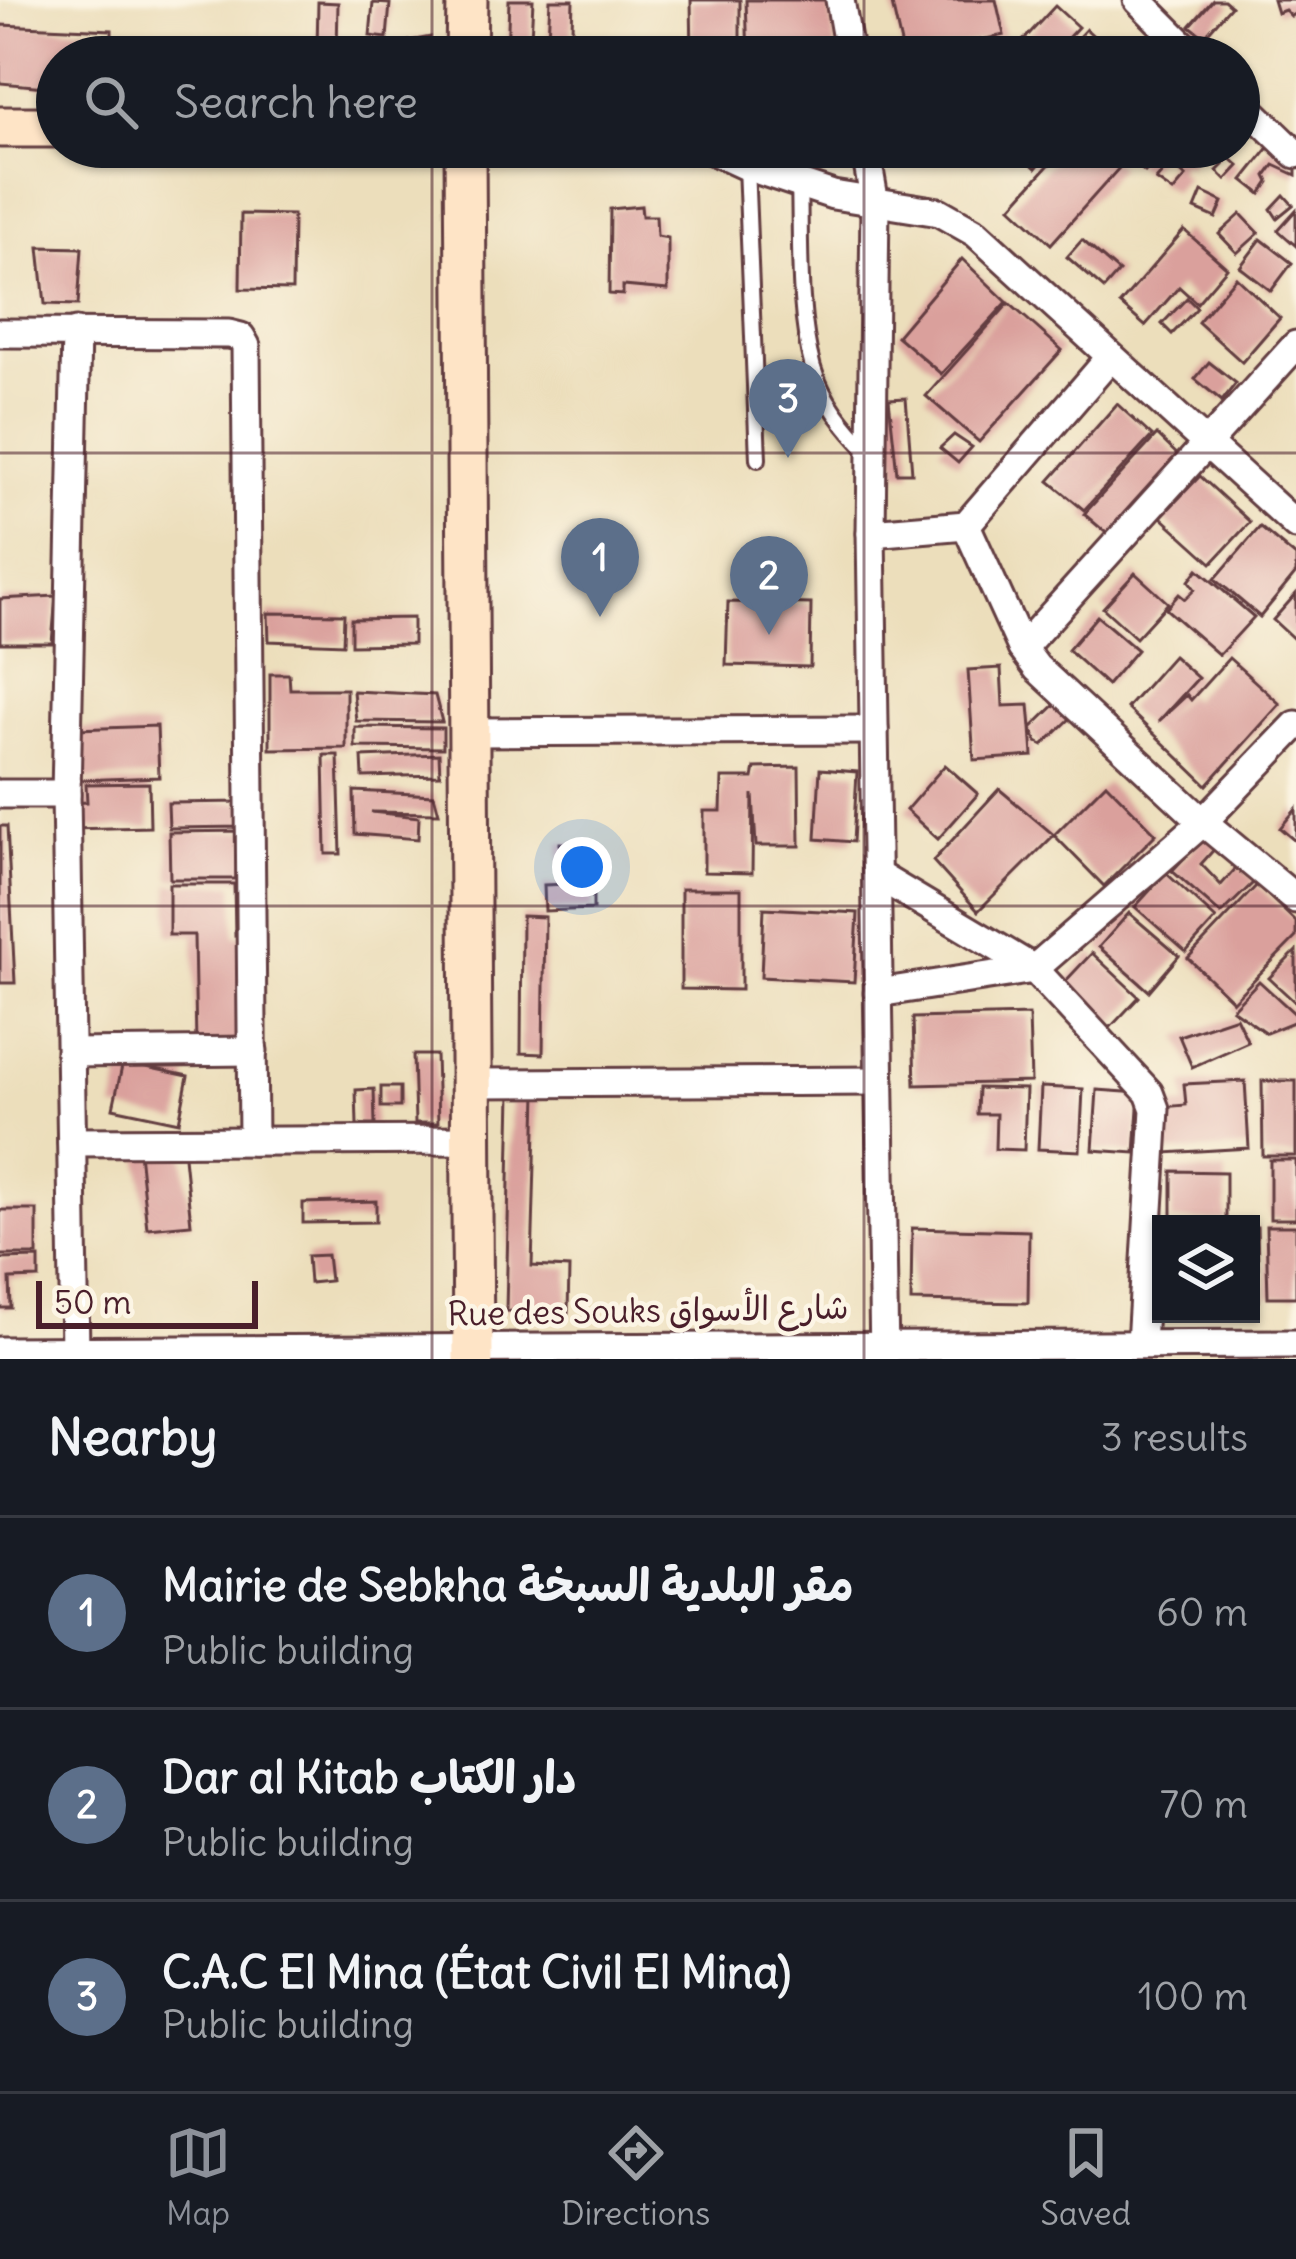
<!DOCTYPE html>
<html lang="en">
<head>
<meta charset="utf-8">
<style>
  :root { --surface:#171b24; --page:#20242c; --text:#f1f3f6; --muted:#9ea1a6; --line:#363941; --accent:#8c9099 }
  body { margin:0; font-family:Delius,"Playpen Sans Arabic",sans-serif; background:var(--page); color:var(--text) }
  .controls { position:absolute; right:36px; bottom:36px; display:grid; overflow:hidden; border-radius:0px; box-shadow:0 3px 9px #0004 }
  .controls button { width:108px; height:108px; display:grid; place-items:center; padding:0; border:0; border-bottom:3px solid var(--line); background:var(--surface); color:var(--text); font:60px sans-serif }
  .scale { position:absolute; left:36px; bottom:30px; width:222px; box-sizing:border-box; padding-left:12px; border:6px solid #4a1f2b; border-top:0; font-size:33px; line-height:42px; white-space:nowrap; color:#4a1f2b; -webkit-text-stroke:9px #fcf5e5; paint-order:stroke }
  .you { position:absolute; left:582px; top:867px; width:42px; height:42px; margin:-30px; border:9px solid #fff; border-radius:50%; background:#1a73e8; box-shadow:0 0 0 18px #1a73e833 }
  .badge { display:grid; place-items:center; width:78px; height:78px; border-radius:50%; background:var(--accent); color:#fff; font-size:39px; font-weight:700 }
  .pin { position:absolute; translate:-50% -99px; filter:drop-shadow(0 3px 6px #0008) }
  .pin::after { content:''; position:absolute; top:63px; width:42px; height:36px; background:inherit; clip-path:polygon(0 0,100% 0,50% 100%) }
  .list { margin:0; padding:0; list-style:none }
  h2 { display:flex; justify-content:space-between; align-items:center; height:156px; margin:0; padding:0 48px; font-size:51px }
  h2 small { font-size:39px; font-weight:400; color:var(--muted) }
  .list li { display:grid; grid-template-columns:78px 1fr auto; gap:36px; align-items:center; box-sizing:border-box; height:192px; padding:0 48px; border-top:3px solid var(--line) }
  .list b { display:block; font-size:45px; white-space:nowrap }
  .list p { margin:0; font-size:39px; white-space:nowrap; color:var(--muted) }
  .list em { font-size:39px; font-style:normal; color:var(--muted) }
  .icon { flex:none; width:66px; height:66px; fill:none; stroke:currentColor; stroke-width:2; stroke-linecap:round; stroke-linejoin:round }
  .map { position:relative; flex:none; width:1296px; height:1359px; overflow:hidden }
  .search { position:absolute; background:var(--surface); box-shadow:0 3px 9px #0004; left:36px; right:36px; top:36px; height:132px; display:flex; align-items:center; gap:30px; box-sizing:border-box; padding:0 42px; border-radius:66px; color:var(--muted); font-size:45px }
  .sheet { height:732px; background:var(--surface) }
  nav { display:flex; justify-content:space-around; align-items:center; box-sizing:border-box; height:168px; border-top:3px solid var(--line); background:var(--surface); font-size:33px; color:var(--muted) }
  nav a { display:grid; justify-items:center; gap:6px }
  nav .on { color:var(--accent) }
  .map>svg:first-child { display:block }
</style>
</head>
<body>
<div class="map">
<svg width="1296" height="1359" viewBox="0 0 1296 1359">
  <rect width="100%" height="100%" fill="#fcf5e5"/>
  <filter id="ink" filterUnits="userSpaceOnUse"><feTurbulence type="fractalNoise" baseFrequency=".00833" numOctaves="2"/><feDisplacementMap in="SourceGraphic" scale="24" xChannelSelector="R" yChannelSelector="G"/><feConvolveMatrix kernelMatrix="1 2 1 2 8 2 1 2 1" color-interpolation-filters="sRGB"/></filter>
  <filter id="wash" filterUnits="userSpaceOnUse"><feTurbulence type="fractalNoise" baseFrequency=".004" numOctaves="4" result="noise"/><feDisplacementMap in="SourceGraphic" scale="48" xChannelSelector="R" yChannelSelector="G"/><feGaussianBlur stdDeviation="2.7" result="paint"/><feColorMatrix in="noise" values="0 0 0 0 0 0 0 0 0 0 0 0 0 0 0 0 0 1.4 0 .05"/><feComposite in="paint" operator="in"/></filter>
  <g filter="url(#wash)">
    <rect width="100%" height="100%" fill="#ecdebb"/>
    <g id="blocks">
      <!-- building -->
      <g fill="#daa09c">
        <path d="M509,0H533L530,57H507Z"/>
        <path d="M550,0H573L571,57H547Z"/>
        <path d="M691,0H740V57H692Z"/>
        <path d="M746,0H829L837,57H748Z"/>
        <path d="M891,0H996L1004,35L904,57Z"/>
        <path d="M1213,0H1224L1231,6L1204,37L1190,26Z"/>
        <path d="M1273,0H1296V13L1291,16L1285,10L1277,13Z"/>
        <path d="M318,2L338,3L337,50H317Z"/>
        <path d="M373,3L390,4L387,38L370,36Z"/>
        <path d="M1055,6L1078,27L1050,57H1027L1017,47Z"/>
        <path d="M0,25L112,30V57H57V88L0,83Z"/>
        <path d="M1086,29L1113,54L1060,57Z"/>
        <path d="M430,37L428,57H378L379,47Z"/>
        <path d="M345,39L360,40L359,57H344Z"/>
        <path d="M1271,145L1296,166V175L1274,165L1266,176L1269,182L1261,194L1243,180Z"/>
        <path d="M1012,147H1054L1036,168Z"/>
        <path d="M1065,147H1097L1120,167L1051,244L1011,207Z"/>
        <path d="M1128,147H1167L1145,172L1122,153Z"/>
        <path d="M1173,147L1193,158L1189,166L1182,162L1178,170L1186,177L1173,192L1156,180L1170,164L1164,159Z"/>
        <path d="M1230,158L1239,166L1226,180L1217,171Z"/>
        <path d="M1202,192L1223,202L1216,218L1195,209Z"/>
        <path d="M1284,195L1293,205L1277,218L1271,209Z"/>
        <path d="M641,206L642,216H656L657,236L668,238V290L623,286V295L609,294L610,209Z"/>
        <path d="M1296,210V246L1278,230Z"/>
        <path d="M241,214L293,215L292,290L240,289Z"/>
        <path d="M1241,214L1259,233L1237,253L1219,234Z"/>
        <path d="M1184,230L1227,268L1197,303L1179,287L1145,326L1120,304Z"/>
        <path d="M1261,239L1292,263L1271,291L1240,267Z"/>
        <path d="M1082,240L1119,272L1104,289L1067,257Z"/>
        <path d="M39,247L82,248L78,305L45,304Z"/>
        <path d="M962,259L1007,302L941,374L897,336Z"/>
        <path d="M1236,277L1280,318L1242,362L1198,322Z"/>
        <path d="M1187,298L1197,308L1172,334L1162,324Z"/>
        <path d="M1009,303L1062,350L979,442L926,396Z"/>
        <path d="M1209,362L1236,383L1222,401L1195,379Z"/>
        <path d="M906,398L912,473H897L889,399Z"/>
        <path d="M1117,404L1152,436L1084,510L1049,481Z"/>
        <path d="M954,435L972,447L958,463L940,448Z"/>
        <path d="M1157,435L1184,461L1112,538L1084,514Z"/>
        <path d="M1200,476L1250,522L1212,563L1161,517Z"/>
        <path d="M1260,527L1296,557V573L1260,617L1215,579Z"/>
        <path d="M1198,569L1254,617L1219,655L1166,609L1179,594L1185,599L1195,589L1189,581Z"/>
        <path d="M1135,573L1168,603L1136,638L1103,608Z"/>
        <path d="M1296,594V641L1273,620Z"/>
        <path d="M56,596L52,643H0V599Z"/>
        <path d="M728,602L811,604L810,667L726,665Z"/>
        <path d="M268,613L344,614L343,644L269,641Z"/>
        <path d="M1097,616L1137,650L1107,685L1068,650Z"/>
        <path d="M413,618V644L351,645V619Z"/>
        <path d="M1173,656L1198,678L1158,722L1187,695L1191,700L1229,658L1280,704L1207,785L1127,708Z"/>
        <path d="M1001,668L1003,706L1029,705L1031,728L1062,698L1076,713L1043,745L1037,742L1031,728L1033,756L974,760L968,670Z"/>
        <path d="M270,674H289L290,689H346V748L270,749Z"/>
        <path d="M353,691L435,695L442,722L356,721Z"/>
        <path d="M157,726L159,777L79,780L77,729Z"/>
        <path d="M355,727L443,728V748L355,747Z"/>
        <path d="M439,754L440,775L363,777L362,757Z"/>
        <path d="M324,755H338L341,854H326Z"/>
        <path d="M945,765L978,794L938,839L906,810Z"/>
        <path d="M799,767L800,846H756L753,794L752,873L704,872V811H721L722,778H753L755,768Z"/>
        <path d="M820,769L857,772L853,842L816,839Z"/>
        <path d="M149,783L150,827L71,829L70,803L87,802L86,784Z"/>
        <path d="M1106,783L1156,834L1104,886L1054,835Z"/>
        <path d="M999,789L1054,835L978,911L933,861Z"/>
        <path d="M354,791L434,795L439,813L371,812L419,817L418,839L355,834Z"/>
        <path d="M244,802V827L169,828L168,803Z"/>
        <path d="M1296,809V842L1280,828Z"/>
        <path d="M0,826H7L15,983H0Z"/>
        <path d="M248,831V879H170L169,832Z"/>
        <path d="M1207,834L1218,845L1201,864L1221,885L1238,866L1255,881L1221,914L1172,871Z"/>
        <path d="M560,843L594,845L593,866L559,864Z"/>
        <path d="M1166,873L1216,919L1186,952L1135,907Z"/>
        <path d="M593,883V909L545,911L544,885Z"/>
        <path d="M169,884H234L235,936L242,935L244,1045H196L194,935H169Z"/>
        <path d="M1257,885L1296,922V937L1233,1001L1188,958Z"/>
        <path d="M681,889H741V990L681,989Z"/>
        <path d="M764,908L858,913L854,982L761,977Z"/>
        <path d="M1129,913L1179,956L1149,991L1099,947Z"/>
        <path d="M522,916L545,917L543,1054L521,1053Z"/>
        <path d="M1296,951V1003L1269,978Z"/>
        <path d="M1092,953L1139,997L1107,1031L1060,987Z"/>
        <path d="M1259,981L1296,1015V1021L1266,1033L1232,1009Z"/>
        <path d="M1029,1015L1031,1082L915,1085L913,1018Z"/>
        <path d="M1236,1017L1248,1042L1192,1067L1179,1036Z"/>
        <path d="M413,1055H436L438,1123H415Z"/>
        <path d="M123,1062L188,1076L179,1122L113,1108Z"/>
        <path d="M1245,1081L1249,1148L1165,1153L1162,1107L1186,1105L1184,1084Z"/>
        <path d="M1262,1081H1296V1156H1263Z"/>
        <rect x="381" y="1087" width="19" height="20"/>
        <path d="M1041,1087L1083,1089L1080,1151L1038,1149Z"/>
        <path d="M978,1088L1026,1089L1024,1150L995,1149L996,1114H977Z"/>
        <path d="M374,1089L375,1125H357L356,1090Z"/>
        <path d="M1097,1090L1139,1093L1135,1153L1093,1150Z"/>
        <path d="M511,1094H537L532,1266L569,1268L568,1313L506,1311Z"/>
        <path d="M183,1147L191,1224L147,1228L139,1152Z"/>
        <rect x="1270" y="1160" width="26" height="59"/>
        <path d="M1172,1171L1226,1172V1221H1172Z"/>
        <path d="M376,1201V1222L303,1223V1203Z"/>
        <rect x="0" y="1210" width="37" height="45"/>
        <path d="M1266,1226H1296V1297H1268Z"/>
        <path d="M1251,1227H1257L1259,1301H1251Z"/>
        <path d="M912,1228L1029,1231L1028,1303L911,1301Z"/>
        <path d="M327,1255L330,1281L309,1283L307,1256Z"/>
        <path d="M39,1258V1278L10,1279L11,1308H0V1259Z"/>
      </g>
    </g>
  </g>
  <g filter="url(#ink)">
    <use href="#blocks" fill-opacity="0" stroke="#623c41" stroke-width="3"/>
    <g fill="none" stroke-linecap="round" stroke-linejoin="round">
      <defs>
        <g id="lane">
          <path d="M746,166L758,459"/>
          <path d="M799,182C801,242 797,310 813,368C823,401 846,428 869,452"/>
        </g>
        <g id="street">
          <path d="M840,0L850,57"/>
          <path d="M1138,0L1195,57"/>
          <path d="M1239,99L1296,154"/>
          <path d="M705,147L746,166L833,195L939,212L976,233L1296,525"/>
          <path d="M865,147L875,204L871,533L884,1359"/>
          <path d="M0,333L229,334L241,337L246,346L253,1141"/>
          <path d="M966,525L1022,648L1037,668L1203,822L1296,899"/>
          <path d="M871,533L966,525L1110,358"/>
          <path d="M1022,648L1296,345"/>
          <path d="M469,732L874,730"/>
          <path d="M0,794H66"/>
          <path d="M877,875L1034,969L1149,1093L1155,1109L1141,1344"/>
          <path d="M878,993L1034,969L1203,822L1296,725"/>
          <path d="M70,1053L253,1051"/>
          <path d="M472,1083L880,1081"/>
          <path d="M72,1142L472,1140"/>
          <path d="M0,1351L1296,1344"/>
          <path d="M75,1351L66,794L76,332"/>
        </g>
        <g id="secondary">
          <path d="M466,57L467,0"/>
          <path d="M0,127H57"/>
          <path d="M465,147L473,1359"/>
        </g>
      </defs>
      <!-- lane casing -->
      <use href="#lane" stroke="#623c41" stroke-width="20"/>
      <!-- street casing -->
      <use href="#street" stroke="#623c41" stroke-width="33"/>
      <!-- secondary casing -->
      <use href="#secondary" stroke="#623c41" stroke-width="45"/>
      <!-- lane -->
      <use href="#lane" stroke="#fff" stroke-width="14"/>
      <!-- street -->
      <use href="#street" stroke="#fff" stroke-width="27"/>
      <!-- secondary -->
      <use href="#secondary" stroke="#fee4c6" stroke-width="39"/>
    </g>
  </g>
  <!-- grid -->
  <path fill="none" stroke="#4a1f2b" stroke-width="3" stroke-opacity="0.55" d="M432,0V57M864,0V57M432,147V1359M864,147V1359M0,453H1296M0,906H1296"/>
  <g text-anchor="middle" stroke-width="9" stroke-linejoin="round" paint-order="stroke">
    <!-- street labels -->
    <g font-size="33" fill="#4a1f2b" stroke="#fcf5e5">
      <text transform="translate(648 1310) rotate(-1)" y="12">Rue des Souks شارع الأسواق</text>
    </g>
  </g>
</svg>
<div class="controls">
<button><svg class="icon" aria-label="layers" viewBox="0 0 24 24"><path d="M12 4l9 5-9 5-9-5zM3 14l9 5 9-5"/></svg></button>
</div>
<div class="scale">50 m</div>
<div class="you"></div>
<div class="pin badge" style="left:600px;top:617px;background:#5c6f8a">1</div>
<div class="pin badge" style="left:769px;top:635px;background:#5c6f8a">2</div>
<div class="pin badge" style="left:788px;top:458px;background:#5c6f8a">3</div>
<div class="search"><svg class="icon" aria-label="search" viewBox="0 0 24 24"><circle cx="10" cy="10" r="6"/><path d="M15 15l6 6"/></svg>Search here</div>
</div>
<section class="sheet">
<h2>Nearby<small>3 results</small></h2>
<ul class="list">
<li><span class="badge" style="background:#5c6f8a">1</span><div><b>Mairie de Sebkha مقر البلدية السبخة</b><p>Public building</p></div><em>60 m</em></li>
<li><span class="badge" style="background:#5c6f8a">2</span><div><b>Dar al Kitab دار الكتاب</b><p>Public building</p></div><em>70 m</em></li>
<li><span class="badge" style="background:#5c6f8a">3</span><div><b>C.A.C El Mina (État Civil El Mina)</b><p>Public building</p></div><em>100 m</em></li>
</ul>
</section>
<nav>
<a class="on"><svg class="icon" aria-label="map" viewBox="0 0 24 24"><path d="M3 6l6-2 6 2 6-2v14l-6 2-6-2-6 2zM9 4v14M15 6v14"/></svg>Map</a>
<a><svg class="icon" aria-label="directions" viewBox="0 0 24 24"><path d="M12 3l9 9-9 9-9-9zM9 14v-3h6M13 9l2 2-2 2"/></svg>Directions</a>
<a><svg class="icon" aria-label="saved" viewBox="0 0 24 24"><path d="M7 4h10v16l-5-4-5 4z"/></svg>Saved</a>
</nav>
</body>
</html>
